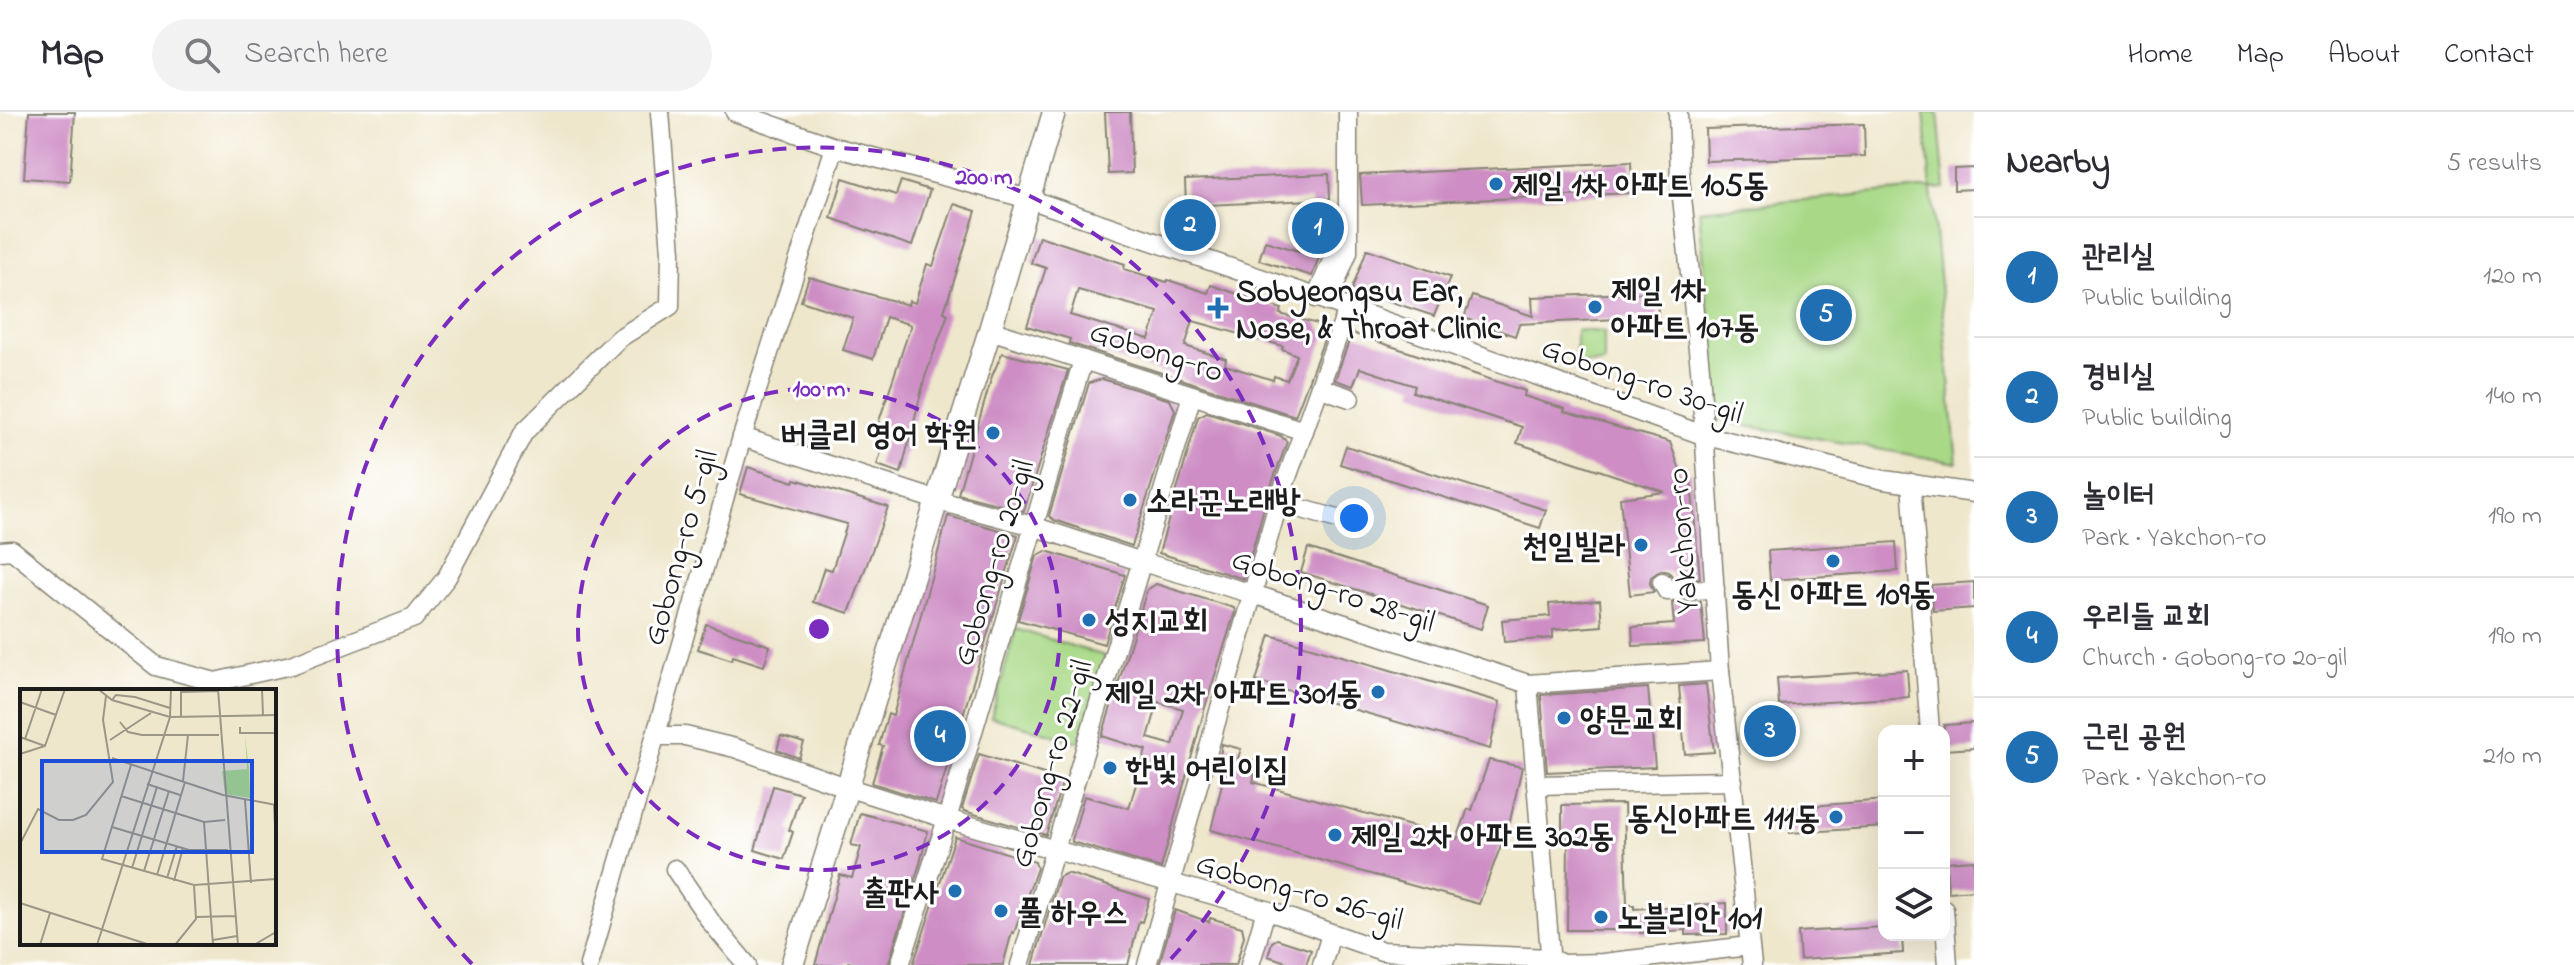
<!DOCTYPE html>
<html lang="en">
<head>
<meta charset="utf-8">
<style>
  :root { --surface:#fff; --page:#f2f2f3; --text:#2b2b33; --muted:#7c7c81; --line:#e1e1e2; --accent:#1f6fb2 }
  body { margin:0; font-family:"Indie Flower","Poor Story",sans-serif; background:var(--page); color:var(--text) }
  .controls { position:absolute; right:24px; bottom:24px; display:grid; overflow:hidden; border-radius:16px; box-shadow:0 8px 32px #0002 }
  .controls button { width:72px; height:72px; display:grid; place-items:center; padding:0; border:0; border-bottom:2px solid var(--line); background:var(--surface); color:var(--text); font:40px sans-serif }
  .you { position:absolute; left:1354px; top:406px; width:28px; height:28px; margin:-20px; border:6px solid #fff; border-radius:50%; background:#1a73e8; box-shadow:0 0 0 12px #1a73e833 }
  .badge { display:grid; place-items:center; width:52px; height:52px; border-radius:50%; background:var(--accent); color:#fff; font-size:26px; font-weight:700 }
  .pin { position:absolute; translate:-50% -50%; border:4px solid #fff; box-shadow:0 2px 8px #0006 }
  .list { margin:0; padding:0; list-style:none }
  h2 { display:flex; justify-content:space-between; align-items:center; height:104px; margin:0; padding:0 32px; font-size:34px }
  h2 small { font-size:26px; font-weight:400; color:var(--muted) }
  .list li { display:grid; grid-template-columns:52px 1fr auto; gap:24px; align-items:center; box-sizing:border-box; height:120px; padding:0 32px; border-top:2px solid var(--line) }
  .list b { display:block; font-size:30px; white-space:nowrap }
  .list p { margin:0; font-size:26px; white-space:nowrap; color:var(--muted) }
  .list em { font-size:26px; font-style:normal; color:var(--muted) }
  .icon { flex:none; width:44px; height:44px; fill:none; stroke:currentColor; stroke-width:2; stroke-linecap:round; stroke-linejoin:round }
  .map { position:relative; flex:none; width:1974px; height:853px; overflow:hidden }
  header { display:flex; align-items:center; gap:48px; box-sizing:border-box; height:112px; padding:0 40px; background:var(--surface); border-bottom:2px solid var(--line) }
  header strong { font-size:38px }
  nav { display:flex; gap:44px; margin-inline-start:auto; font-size:28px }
  .search { width:560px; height:72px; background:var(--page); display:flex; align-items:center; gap:20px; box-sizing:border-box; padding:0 28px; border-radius:44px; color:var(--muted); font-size:30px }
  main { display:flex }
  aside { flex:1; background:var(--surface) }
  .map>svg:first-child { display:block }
</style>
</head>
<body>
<header>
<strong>Map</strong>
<div class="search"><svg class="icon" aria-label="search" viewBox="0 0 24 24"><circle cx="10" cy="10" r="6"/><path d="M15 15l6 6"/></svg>Search here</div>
<nav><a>Home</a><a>Map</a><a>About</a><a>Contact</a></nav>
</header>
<main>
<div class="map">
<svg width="1974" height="853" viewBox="0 0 1974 853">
  <rect width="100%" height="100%" fill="#fff"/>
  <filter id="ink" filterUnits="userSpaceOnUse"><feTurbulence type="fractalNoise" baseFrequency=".0125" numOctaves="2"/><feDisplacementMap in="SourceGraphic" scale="16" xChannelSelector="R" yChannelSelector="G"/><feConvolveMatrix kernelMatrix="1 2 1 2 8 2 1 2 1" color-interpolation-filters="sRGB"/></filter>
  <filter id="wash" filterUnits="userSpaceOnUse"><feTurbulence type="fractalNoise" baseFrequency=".006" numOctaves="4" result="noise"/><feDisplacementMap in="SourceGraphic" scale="32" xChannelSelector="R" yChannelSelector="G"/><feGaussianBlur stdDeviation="1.8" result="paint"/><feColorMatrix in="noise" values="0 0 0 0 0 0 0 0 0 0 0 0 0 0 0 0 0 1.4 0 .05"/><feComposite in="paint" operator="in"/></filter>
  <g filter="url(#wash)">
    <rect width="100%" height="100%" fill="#efe7cc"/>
    <!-- green -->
    <g fill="#a9d987" stroke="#627a52" stroke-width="2">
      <path d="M1924,0H1938L1945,76L1931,77L1957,351L1719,309L1699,98L1931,76Z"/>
      <path d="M1576,218L1604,220V251L1576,252Z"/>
      <path d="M1016,517L1105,544L1079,630L991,605Z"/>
      <path d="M1779,594L1783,642L1761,644L1757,595Z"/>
    </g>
    <g id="blocks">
      <!-- building -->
      <g fill="#ce8ec5" fill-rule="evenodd">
        <path d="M29,0H75L70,69L24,66Z"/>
        <path d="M1105,0H1130L1132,61L1108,62Z"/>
        <path d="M1864,12L1865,44L1706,49L1705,17Z"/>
        <path d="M1631,50L1632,81L1362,93L1360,63Z"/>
        <path d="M1974,56V77L1954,78V57Z"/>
        <path d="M1329,62L1330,87H1325V124L1311,127V88L1186,94L1185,68Z"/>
        <path d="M843,66L896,83L901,69L930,78L912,134L831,106Z"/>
        <path d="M954,92L976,99L944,200L948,202L925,265L901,361L877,353L886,324L875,321L911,213L886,205L873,247L843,238L853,206L801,189L809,165L908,193L909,189L915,191L927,152L933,154Z"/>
        <path d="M1039,124L1125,152L1124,157L1167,170L1168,168L1208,181L1211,173L1282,197L1280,202L1318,212L1325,225L1295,304L1069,231L1070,227L1027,214L1046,156L1031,151ZM1078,178L1158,200L1149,227L1070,203ZM1193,209L1283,234L1282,237L1297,243L1287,268L1274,264L1273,268L1225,253L1226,247L1185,234Z"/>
        <path d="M1265,129L1319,145L1312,164L1259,148Z"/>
        <path d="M1367,137L1450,165L1434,204L1352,177Z"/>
        <path d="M1657,180L1658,205L1519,212L1515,224L1464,206L1472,184L1533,204L1532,185Z"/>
        <path d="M1352,221L1525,279L1524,284L1565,297L1564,300L1670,330L1681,361L1690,360L1700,466L1674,467L1669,460L1661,458L1651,465L1650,471L1654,480L1630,483L1620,386L1665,380L1517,331L1522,315L1413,280L1415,274L1360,256L1353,274L1335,268Z"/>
        <path d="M1002,241L1068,258L1024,399L958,382L992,264Z"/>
        <path d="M1102,267L1170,288L1175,298L1132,434L1054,408L1049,404L1089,271Z"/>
        <path d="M1207,300L1281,324L1287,330L1268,382L1244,467L1159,441L1198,305Z"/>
        <path d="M1346,334L1546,398L1540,416L1340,352Z"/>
        <path d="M748,355L794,370L795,367L888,395L849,501L813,490L824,456L832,458L847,412L740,382Z"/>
        <path d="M948,404L1018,423L936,691L872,671L883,634L879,633L888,602L893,604Z"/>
        <path d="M1896,430L1898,459L1770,468L1768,439Z"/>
        <path d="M1308,436L1488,493L1481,517L1301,460Z"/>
        <path d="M1046,439L1125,463L1104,532L1018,508L1037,444Z"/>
        <path d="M1974,470V496L1933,499L1931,473Z"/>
        <path d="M1156,472L1234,496L1235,500L1206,592L1161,756L1072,730V728L1084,684L1129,696L1146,638L1102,624L1147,478ZM1158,590L1183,597L1173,633L1148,626Z"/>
        <path d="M1600,488L1602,514L1553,518V526L1504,530L1502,508L1550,504L1549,492Z"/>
        <path d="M1701,490L1705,531L1633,534L1632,515L1674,512L1672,491Z"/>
        <path d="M706,512L770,534L764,554L733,544L732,548L698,537Z"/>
        <path d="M1270,523L1500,590L1490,637L1256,569Z"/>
        <path d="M1907,558L1909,585L1779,593L1777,566Z"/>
        <path d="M1706,572L1714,640L1685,642L1679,574Z"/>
        <path d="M1648,576L1655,655L1547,660L1541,583Z"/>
        <path d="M1974,611V636L1944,638V613Z"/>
        <path d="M781,624L804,631L799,646L777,638Z"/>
        <path d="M1222,632L1241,637L1238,646L1257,650L1253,670L1457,727L1468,697L1472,698L1489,648L1522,655L1510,709L1479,792L1211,718L1228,646L1220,644Z"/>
        <path d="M979,642L1063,668L1046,723L964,699L962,697Z"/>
        <path d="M773,674L801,682L789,718L793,720L784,747L755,738Z"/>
        <path d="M1884,688V715L1790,721L1788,696Z"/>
        <path d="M1624,692L1627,793H1634V797L1727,791V822L1686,823V818L1640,821V818H1567L1568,727H1562V693Z"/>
        <path d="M860,701L928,719L920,751L888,853H859L848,850L847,853H815L840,763L852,766L861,735L851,733Z"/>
        <path d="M955,725L1035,750L1037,756L1014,821L1012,820L1003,853H913Z"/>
        <path d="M1974,748V778L1948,780L1946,750Z"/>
        <path d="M1067,761L1149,787L1142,810L1139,809L1128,853H1033L1059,765Z"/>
        <path d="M1175,798L1209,810L1210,806L1242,815L1244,824L1236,853H1159Z"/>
        <path d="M1884,815V823H1902L1903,841L1800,848L1798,820Z"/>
        <path d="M1277,827L1311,838L1306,853H1295L1268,844L1272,830Z"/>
      </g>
    </g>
  </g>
  <g filter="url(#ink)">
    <use href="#blocks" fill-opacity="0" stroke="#868274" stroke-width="2"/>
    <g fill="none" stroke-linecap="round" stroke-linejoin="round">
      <defs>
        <g id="minor">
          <path d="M735,0L835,35L1029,87L1348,196L1703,323L1884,368L1974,381"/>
          <path d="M1678,0L1680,66L1700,257L1720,559L1752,853"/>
          <path d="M1316,186L1336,139"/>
          <path d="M1328,190L1348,140V0"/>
          <path d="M990,218L1304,319"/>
          <path d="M1321,276L1350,286"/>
          <path d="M742,325L936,388L1033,414L1142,450L1253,482L1528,572L1720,559"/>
          <path d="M1911,371L1930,619"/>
          <path d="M1280,385L1288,393L1341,408"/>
          <path d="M0,439L12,438L156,554L215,570L291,553L414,506L447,465L524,320L618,227L670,194L671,140L660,0"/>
          <path d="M1662,470L1667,479L1715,477"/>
          <path d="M1528,572L1551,853"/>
          <path d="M656,624H685L735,636L846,675L947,707L1266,798L1382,839L1550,846L1562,852L1603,851L1749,834"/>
          <path d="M1536,673L1733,669"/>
          <path d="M675,757L711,810L747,853"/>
          <path d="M1944,797L1948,853"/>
          <path d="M589,853L742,325L835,35"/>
          <path d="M900,853L947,707L1083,248"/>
          <path d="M1020,853L1192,283"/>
          <path d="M1147,853L1280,385L1348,196"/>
          <path d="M1250,853L1266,798"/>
          <path d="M1322,853L1331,822"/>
        </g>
        <path id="tertiary" d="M792,853L990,218L1054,0"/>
      </defs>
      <!-- minor casing -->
      <use href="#minor" stroke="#868274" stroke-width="21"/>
      <!-- tertiary casing -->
      <use href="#tertiary" stroke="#868274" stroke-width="25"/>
      <!-- minor -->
      <use href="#minor" stroke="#fff" stroke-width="18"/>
      <!-- tertiary -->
      <use href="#tertiary" stroke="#fff" stroke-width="22"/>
    </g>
  </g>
  <!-- distance rings -->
  <g fill="none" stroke="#7b2cbf" stroke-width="4" stroke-dasharray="14 10">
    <circle cx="819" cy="517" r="241"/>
    <path d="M472 852A482 482 0 1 1 1166 852"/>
  </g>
  <!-- markers -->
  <g fill="#1f6fb2" stroke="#fff" stroke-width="3">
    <circle cx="1496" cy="72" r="8"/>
    <circle cx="1595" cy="195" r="8"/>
    <path d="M1214 184h8v8h8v8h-8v8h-8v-8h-8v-8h8z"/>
    <circle cx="993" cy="321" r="8"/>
    <circle cx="1130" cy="388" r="8"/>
    <circle cx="1641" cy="433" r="8"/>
    <circle cx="1833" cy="449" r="8"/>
    <circle cx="1089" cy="508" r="8"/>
    <circle cx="1378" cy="580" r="8"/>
    <circle cx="1564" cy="606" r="8"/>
    <circle cx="1110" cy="656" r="8"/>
    <circle cx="1836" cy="705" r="8"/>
    <circle cx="1335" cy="723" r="8"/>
    <circle cx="955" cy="779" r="8"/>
    <circle cx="1001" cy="799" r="8"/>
    <circle cx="1601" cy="805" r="8"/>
  </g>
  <g text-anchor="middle" stroke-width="6" stroke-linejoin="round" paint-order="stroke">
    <!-- poi labels -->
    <g font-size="32" font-weight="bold" fill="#1c1c1c" stroke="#fff" text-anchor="start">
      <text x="1512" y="83">제일 1차 아파트 105동</text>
      <text x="1611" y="188">제일 1차<tspan x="1611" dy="37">아파트 107동</tspan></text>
      <text x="1236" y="189">Sobyeongsu Ear,<tspan x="1236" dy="37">Nose, &amp; Throat Clinic</tspan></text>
      <text x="977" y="332" text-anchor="end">버클리 영어 학원</text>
      <text x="1146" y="399">소라꾼노래방</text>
      <text x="1625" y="444" text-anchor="end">천일빌라</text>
      <text x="1833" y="492" text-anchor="middle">동신 아파트 109동</text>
      <text x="1105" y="519">성지교회</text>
      <text x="1362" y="591" text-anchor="end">제일 2차 아파트 301동</text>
      <text x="1580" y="617">양문교회</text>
      <text x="1126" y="667">한빛 어린이집</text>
      <text x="1820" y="716" text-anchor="end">동신아파트 111동</text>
      <text x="1351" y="734">제일 2차 아파트 302동</text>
      <text x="939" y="790" text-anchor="end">출판사</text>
      <text x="1017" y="810">풀 하우스</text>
      <text x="1617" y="816">노블리안 101</text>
    </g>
    <!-- street labels -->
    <g font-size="32" fill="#1c1c1c" stroke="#fff">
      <text transform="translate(1157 238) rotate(18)" y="11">Gobong-ro</text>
      <text transform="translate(1643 267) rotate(19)" y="11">Gobong-ro 30-gil</text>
      <text transform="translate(1681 429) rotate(-94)" y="11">Yakchon-ro</text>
      <text transform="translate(679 435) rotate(-74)" y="11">Gobong-ro 5-gil</text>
      <text transform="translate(992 450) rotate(-73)" y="11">Gobong-ro 20-gil</text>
      <text transform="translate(1334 477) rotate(18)" y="11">Gobong-ro 28-gil</text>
      <text transform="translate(1050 651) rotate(-73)" y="11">Gobong-ro 22-gil</text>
      <text transform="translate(1300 778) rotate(16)" y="11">Gobong-ro 26-gil</text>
    </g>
  </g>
  <!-- overview -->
  <g transform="translate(20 577)">
    <rect width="256" height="256" fill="#efe7cc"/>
    <path d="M225,46L229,80L230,109L205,105L202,82L227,80Z" fill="#a9d987"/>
    <path fill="none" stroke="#9b9686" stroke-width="2" d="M78,0L92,11L150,28L256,26M198,0L218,256M242,0L243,27M161,3L198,2M92,11L96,6L115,8L150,19M0,13L36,26M161,27V1M100,33L108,43L122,46H199M220,38V44H256M0,48L25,57M5,50L22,0M90,51L131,24M0,65L25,57L45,0M92,69L203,106L256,116M111,76L82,170L174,196L256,190M163,92L168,46M127,95L160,106M101,107L184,133L205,131M225,111L231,194M254,116L256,156M184,133L193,256M92,138L169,161H208M0,155L18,120L39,131H53L66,126L93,93L83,31L86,7M112,179L137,98M124,182L149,102M137,186L165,93M147,189L157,157M154,192L163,159M0,214L130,256M176,228L216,227M193,251L217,247M20,256L30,224M77,256L150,28L151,0M155,256L176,230L174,196M234,256L256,243"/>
    <path fill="#1d4ed8" fill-opacity="0.15" stroke="#1d4ed8" stroke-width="4" d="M22,72H232V163H22Z"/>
    <rect width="256" height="256" fill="none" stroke="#1c1c1c" stroke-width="4"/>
  </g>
  <circle cx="819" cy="517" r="12" fill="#7b2cbf" stroke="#fff" stroke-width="4"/>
  <g font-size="24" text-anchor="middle" font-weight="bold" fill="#7b2cbf" stroke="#fff" stroke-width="6" stroke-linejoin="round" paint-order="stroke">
    <text x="984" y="72">200 m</text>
    <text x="819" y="284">100 m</text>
  </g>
</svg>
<div class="controls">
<button>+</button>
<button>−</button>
<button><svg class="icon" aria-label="layers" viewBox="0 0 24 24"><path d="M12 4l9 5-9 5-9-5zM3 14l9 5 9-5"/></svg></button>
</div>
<div class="you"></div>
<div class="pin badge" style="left:1318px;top:116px">1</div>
<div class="pin badge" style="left:1190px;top:113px">2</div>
<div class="pin badge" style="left:1770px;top:619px">3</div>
<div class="pin badge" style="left:940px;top:624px">4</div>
<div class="pin badge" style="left:1826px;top:203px">5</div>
</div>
<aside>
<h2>Nearby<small>5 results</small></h2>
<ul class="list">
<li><span class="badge">1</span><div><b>관리실</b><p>Public building</p></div><em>120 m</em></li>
<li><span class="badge">2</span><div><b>경비실</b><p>Public building</p></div><em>140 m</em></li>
<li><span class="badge">3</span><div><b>놀이터</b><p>Park · Yakchon-ro</p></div><em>190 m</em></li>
<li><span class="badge">4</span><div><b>우리들 교회</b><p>Church · Gobong-ro 20-gil</p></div><em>190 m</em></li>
<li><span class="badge">5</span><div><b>근린 공원</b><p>Park · Yakchon-ro</p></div><em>210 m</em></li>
</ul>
</aside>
</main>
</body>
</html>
